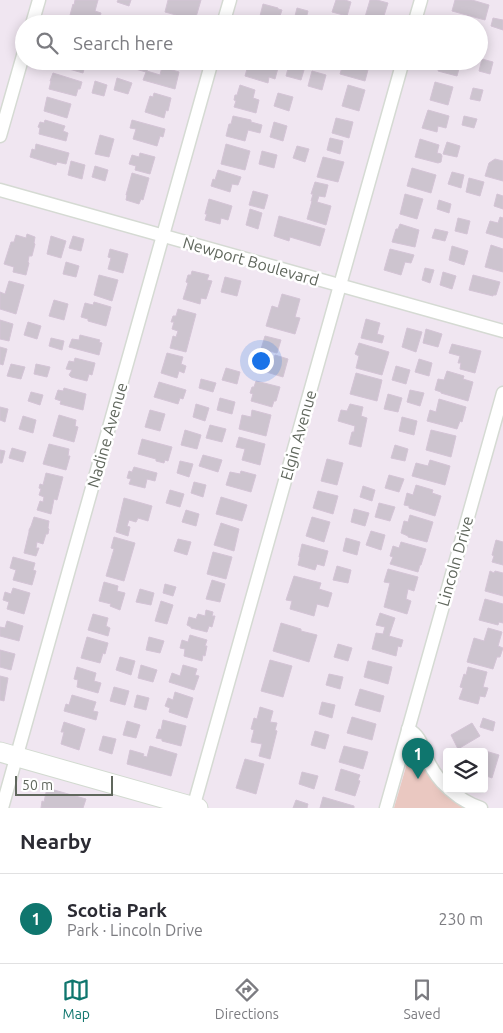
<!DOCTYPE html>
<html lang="en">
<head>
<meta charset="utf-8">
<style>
  :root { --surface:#fff; --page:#f2f2f3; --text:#2b2b33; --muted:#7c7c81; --line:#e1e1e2; --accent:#0f766e }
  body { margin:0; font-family:Ubuntu,sans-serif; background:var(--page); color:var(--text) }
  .controls { position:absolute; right:15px; bottom:15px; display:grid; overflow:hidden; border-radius:5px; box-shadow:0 2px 12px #0003 }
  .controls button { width:45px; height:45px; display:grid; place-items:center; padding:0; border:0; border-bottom:1px solid var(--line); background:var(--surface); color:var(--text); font:25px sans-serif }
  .scale { position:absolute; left:15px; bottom:12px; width:98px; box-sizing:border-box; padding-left:5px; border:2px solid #60675d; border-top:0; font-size:14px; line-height:18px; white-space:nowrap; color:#60675d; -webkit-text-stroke:4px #fff; paint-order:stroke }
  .you { position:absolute; left:260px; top:360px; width:18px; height:18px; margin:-12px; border:4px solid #fff; border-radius:50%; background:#1a73e8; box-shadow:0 0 0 8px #1a73e833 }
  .badge { display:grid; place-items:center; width:32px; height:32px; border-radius:50%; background:var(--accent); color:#fff; font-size:16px; font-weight:700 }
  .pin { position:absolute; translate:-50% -41px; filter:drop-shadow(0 1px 2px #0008) }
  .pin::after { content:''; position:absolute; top:26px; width:18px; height:15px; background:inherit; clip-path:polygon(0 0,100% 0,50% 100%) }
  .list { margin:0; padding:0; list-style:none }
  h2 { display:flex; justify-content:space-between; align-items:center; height:65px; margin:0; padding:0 20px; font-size:21px }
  h2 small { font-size:16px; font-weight:400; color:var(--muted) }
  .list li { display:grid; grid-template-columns:32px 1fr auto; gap:15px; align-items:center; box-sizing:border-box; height:90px; padding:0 20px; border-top:1px solid var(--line) }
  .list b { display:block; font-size:19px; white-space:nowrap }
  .list p { margin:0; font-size:16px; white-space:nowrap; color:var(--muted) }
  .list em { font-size:16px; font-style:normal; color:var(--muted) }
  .icon { flex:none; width:28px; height:28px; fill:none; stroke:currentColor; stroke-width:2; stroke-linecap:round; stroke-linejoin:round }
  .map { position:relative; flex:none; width:503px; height:808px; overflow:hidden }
  .search { position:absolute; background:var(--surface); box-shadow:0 2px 12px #0003; left:15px; right:15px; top:15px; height:55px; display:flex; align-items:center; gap:12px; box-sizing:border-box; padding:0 18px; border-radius:28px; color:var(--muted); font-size:19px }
  .sheet { height:155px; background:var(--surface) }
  nav { display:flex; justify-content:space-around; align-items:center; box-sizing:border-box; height:70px; border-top:1px solid var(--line); background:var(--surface); font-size:14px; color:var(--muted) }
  nav a { display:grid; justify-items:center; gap:2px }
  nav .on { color:var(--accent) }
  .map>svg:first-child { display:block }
</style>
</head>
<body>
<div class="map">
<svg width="503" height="808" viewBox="0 0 503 808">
  <rect width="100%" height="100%" fill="#f0e6f1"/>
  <!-- green -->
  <path fill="#eac8c1" d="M413,751L417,752L420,754L470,808H394L410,753Z"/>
  <!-- building -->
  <g fill="#cdc4cf" stroke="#d4c4d6">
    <path d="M75,0H98L95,11L101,13L98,24H85L69,19L73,4L74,5Z"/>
    <path d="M118,0H131L129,6L117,2Z"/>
    <path d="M168,0H201L194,24H180L174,22L176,15L165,12Z"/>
    <path d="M336,0H345L351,2L347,16L332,12Z"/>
    <path d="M370,0H377L388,3L382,22L365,17Z"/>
    <path d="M455,0H472L489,5L485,20L452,11Z"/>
    <path d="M263,4L278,8V9L282,10L280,16L277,15L274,24L259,20Z"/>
    <path d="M297,8L308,11L305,23L294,20Z"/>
    <path d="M493,18L503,20V30L491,26Z"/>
    <path d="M482,59L493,62L490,74L479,71Z"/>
    <path d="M56,61H89L88,66L85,65L83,73L55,65Z"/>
    <path d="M134,61H150L147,71L160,75L162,67L179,72L175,89L143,80L146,72L132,68Z"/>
    <path d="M344,61L370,62L365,81L340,74Z"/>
    <path d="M441,61H456L455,64L460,65L457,76L438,71Z"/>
    <path d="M249,62L271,67V66L278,68L275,79L269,77L268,83L245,76Z"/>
    <path d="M289,65L304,70L301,80L286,76Z"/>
    <path d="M312,71L326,75L322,90L308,86Z"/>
    <path d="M53,73L82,82L80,89H78L76,96L49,89L51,81H50Z"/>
    <path d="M117,78L132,83L128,94L114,90Z"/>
    <path d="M95,81L107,85L104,96L92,93Z"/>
    <path d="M435,82L453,87L448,105L430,100Z"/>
    <path d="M240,85L255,90L253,98L259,100L256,113L234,107L236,101L234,100L235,95H237Z"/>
    <path d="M348,85L365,90L359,111L342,106Z"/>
    <path d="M473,88L483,90L480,101L470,99Z"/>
    <path d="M154,93L171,98L168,111L166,110L164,118L145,112L150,96L153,97Z"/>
    <path d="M278,93L293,97L289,111L274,106Z"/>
    <path d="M47,97L71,104L67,118L44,111Z"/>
    <path d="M428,110L449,116L446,128L438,126L437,132L422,128Z"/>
    <path d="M233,116L251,120V122L262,125L260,133L248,130L245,141L226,136L229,124H231Z"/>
    <path d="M464,116L477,119L474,128L462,125Z"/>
    <path d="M336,118L353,122L349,138L332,133Z"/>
    <path d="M45,120L65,126L63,131L68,133L66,141L39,134L40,128L38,127L40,122L44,123Z"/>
    <path d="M132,120L165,129L163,137L160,136L157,146L133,139L136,129L130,128Z"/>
    <path d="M274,122L287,126L283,141L270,137Z"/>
    <path d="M100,135L114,139L109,157L95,154Z"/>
    <path d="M330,138L343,141L340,154L327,150Z"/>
    <path d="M420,139L439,145L437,153L441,154L442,156L441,162L438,163L415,157Z"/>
    <path d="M447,142L460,146L457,157L443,154Z"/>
    <path d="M36,144L69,153L66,164L57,162L56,165L30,157L32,149L35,150Z"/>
    <path d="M226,144L250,151L245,170L221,164Z"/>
    <path d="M297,146L309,149L305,162L293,158Z"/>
    <path d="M262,151L277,155L274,168L259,164Z"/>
    <path d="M140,153L155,157L150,174L135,170L136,166L129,164L132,155L139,157Z"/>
    <path d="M323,157L344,162L338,182L317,177Z"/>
    <path d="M495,159L503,161V181L485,176L489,163Z"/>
    <path d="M71,161L85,165L82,179L68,175Z"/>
    <path d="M95,166L108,170L105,181L92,177Z"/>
    <path d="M412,168L436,175L431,193L407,186Z"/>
    <path d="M218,170L241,177L238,185L232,184L230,192L211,186L213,179L215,180Z"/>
    <path d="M452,172L464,175L461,188L448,184Z"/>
    <path d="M132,173L149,178L143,200L141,199L139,204L126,200L127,195H126Z"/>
    <path d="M469,178L484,182L480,196L466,192Z"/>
    <path d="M315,182L328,185L325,197L319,196L317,202L331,206L326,225L307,219L312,201H311L313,194H311Z"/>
    <path d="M253,191L268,195L264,209L249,205Z"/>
    <path d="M405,194L423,199L417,219L400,214Z"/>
    <path d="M497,194L503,196V209L494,206Z"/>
    <path d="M209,199L232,206L228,220L221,218L220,224L205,220L207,214H205Z"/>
    <path d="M439,200L451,204L449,213L437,209Z"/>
    <path d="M250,209L262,213L258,229L246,225Z"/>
    <path d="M279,216L325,229L320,246L290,237L289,241L274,236Z"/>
    <path d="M500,217L503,218V238L486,233L490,221L498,223Z"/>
    <path d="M458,218L470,221L467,234L455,231Z"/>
    <path d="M400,224L419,230L415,247L392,242L396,229H398Z"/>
    <path d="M435,229L448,232L445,241L432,238Z"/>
    <path d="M27,234L35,237L34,243L35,244L32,256H29L28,262L29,263L26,275L13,272L14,267L4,264L11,242H14L16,235L26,238Z"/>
    <path d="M51,236L66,241L61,258L47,254Z"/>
    <path d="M73,236L84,239L81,251L69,248Z"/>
    <path d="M491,245L503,249V272L485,267Z"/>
    <path d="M452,246L468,251L464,265L449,260Z"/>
    <path d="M110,249L128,254L123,273L108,269L111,258L108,257Z"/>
    <path d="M390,249L414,255L411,263L405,262L401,275L384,270Z"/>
    <path d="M66,262L79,266L76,277L63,274Z"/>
    <path d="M425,268L434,270L430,283L422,280Z"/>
    <path d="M192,271L209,275L207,280L212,281L206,299L201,298L200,304L183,299L188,283L186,282L188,275H191Z"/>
    <path d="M443,272L456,276L452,289L440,285Z"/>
    <path d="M99,275L118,280L112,301L94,295Z"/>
    <path d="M473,275L500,282L496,295H493V296L469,290Z"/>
    <path d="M225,277L241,281L237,296L221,292Z"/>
    <path d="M9,281L24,285L16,314L0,309V292L5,294Z"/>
    <path d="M282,294L300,299L295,317L300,318L295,334L266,326L272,306L278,308Z"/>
    <path d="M54,300L68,304L64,320L49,316Z"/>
    <path d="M94,302L111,307L106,326L88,321V319L81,317L85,303L93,305Z"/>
    <path d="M178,309L196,314L186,352L170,348L173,336L176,337L178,331L172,329L174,322H171L173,316H176Z"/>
    <path d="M366,319L380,323L377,334L384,336L382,343L361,338Z"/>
    <path d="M0,320L13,324L9,341L0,339Z"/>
    <path d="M28,322L41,326L37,339L24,335Z"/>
    <path d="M407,328L422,332L416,352L402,347Z"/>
    <path d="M426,329L442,334L438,347L423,343Z"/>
    <path d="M80,335L100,340L99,342L102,343L99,355L69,347L72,339L79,340Z"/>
    <path d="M265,336L281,340L277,353L261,349Z"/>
    <path d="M51,338L64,341L62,350L49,346Z"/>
    <path d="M359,343L389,352L382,375L356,368L359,356L355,354Z"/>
    <path d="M452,344L481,351L475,373L460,369L461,363H458L460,356L449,353Z"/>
    <path d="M0,347L7,349L3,365L0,364Z"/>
    <path d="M167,353L183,357L181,364L186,366L184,373L179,371L177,378L161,373Z"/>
    <path d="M275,355L288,359L283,377L263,371L266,360L269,361L271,357L274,358Z"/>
    <path d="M75,358L95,363L92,375L89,374L87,381L71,377L69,375L72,370L66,369L69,361L74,362Z"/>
    <path d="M419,359L432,363L429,376L415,372Z"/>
    <path d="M11,364L25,367L21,379L7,376Z"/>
    <path d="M36,364L50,367L47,377L34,374Z"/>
    <path d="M396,366L410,370L406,384L392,380Z"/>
    <path d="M226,368L240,372L237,384L222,380Z"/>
    <path d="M447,371L464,376L463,379L473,382L468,401L441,393V392L435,390L438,379L444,380Z"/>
    <path d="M356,373L382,380L377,401L350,394Z"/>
    <path d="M201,379L216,383L213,392L199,388Z"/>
    <path d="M256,381L280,387L276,401H274L272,407L251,401L253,394L250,393L252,387H254Z"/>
    <path d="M159,382L186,390L183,399L180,398L178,404L154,397Z"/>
    <path d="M64,388L86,394L83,410L60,404L61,401L55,399L58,390L63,391Z"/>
    <path d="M410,390L424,393L420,406L407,402Z"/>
    <path d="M31,392L43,395L40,405L28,401Z"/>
    <path d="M388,394L402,398L398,412L384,409Z"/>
    <path d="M220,398L235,402L232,414L217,410Z"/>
    <path d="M439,399L466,407L462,422L460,421L457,429L427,421L430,410L436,412Z"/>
    <path d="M196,404L209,408L205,421L193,417Z"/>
    <path d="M350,404L363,407L361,416L367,418L361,447L349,444L352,432H354L355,426L338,421L341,410L347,411Z"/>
    <path d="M0,407L8,409L5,422L0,420Z"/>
    <path d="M150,410L165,414L160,431L145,427Z"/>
    <path d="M252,410L271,415L266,436L239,429L242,415L251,417Z"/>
    <path d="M59,415L76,420L75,426L78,427L74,442L53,436Z"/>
    <path d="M23,416L36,420L33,433L19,429Z"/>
    <path d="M402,417L417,421L414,435L399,431Z"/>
    <path d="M210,425L226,429L222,442L206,438Z"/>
    <path d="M185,430L201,435L197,449L181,445Z"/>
    <path d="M431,430L456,436L451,457L426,450Z"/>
    <path d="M239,437L265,444L260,465L242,460L245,449L236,447Z"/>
    <path d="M142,439L172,447L168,461L165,460L164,463L156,461V459L138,454Z"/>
    <path d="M49,444L69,449L68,456H70L66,470L43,464Z"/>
    <path d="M395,445L408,449L405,461L391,458Z"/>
    <path d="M12,448L26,452L23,462L9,458Z"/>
    <path d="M0,450L5,451L2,463H0Z"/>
    <path d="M203,455L222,460L218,472L199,466Z"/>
    <path d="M327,459L343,463L337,485L321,481Z"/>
    <path d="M430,460L450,466L445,485L412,476L416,463L428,466Z"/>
    <path d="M180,461L193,464L189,477L177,473Z"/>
    <path d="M134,467L157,473L155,481L147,479L145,488L129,484L131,479L127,478L129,471L132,472Z"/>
    <path d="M241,471L256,475L251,492L226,485L230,472L240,474Z"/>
    <path d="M46,473L63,477L57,500L54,499L51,514L37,510L40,501L43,502L44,497L39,495L41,489L39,488L40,484L43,485Z"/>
    <path d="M389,475L404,479L399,492L385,488Z"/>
    <path d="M194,482L206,485L203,497L191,493Z"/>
    <path d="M416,485L433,490L432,493L441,496L435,516L409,508V506L404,505L407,493L413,495Z"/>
    <path d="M363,486L375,490L372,501L360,497Z"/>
    <path d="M170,490L184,494L180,507L166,503Z"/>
    <path d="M318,491L338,496L333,514L313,508Z"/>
    <path d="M221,497L247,505L242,521L216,514Z"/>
    <path d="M124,498L152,506L148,521L138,518L136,522L129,520L127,526L130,527L128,536L116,532Z"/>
    <path d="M379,503L395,507L390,521L375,517Z"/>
    <path d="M354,509L369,513L365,526L351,522Z"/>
    <path d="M186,510L199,514L196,526L182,522Z"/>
    <path d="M410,515L433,522L427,542L408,537V536L401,533L404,521L408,522Z"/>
    <path d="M34,517L49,521L48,528L49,529L48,534H46L43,544L37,542L36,548H39L36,556L24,553L29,532V530L31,526Z"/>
    <path d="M312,517L330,522L324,542L306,536Z"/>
    <path d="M221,523L239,529L234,551L214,545Z"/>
    <path d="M371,531L385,535L381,550L366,545Z"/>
    <path d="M114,537L135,543L124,581L106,576L114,549L111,548Z"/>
    <path d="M346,538L360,542L357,555L343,551Z"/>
    <path d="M178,539L191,542L187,555L174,551Z"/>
    <path d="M496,540L503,542V565L492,562L494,556L492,555Z"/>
    <path d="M401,542L426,549L421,565H420L418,572L390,564L393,557L390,556L393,546L399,548Z"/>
    <path d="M302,544L328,551L324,566L317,564L315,570L298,565L300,557H299Z"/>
    <path d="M213,552L232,557L226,579L207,574Z"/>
    <path d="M13,557L35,563L33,570L36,571L32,585L13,580L16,570L10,568Z"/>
    <path d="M337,566L351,570L348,583L333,580Z"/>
    <path d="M388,569L418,577L414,591L408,589L406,599L411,601L407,614L384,607L390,583L384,582Z"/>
    <path d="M490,571L494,573L495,571L503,573V596L485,591Z"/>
    <path d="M294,576L321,583L319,589L332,593L328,607L317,604L314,616L290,609L292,601L286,600Z"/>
    <path d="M212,580L225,584L220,602L206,599Z"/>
    <path d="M104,582L118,586L117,591L125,593L120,610L110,606L111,604L99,601Z"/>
    <path d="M165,584L176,587L173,596L163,593Z"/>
    <path d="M13,588L30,593L24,614L7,609L9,602L3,600L5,592L11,594Z"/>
    <path d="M140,589L154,593L151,605L136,602Z"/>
    <path d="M485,599L503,604V623L499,622L498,625L479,620Z"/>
    <path d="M161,601L173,605L167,624L155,621Z"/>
    <path d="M206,610L213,612L212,616H215L212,627L209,626L207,632L191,628V627L187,625L189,617L196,619L198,614L205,616Z"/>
    <path d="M380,613L395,618L389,636L403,640L401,647L398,646L396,656L372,649L376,633L383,634L385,627L376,625Z"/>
    <path d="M93,614L108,618L106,626L110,628L108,636L88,630Z"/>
    <path d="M7,621L23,626L19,641L0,636V627L5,628Z"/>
    <path d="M281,623L301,629V631L317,635L309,662L273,651Z"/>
    <path d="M488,628L502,632L498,646L503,648L500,657H497L493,669L467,662L474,638L484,641Z"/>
    <path d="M190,635L207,640L205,646H207L205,656L203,655L202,661L184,656L185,649L180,648L182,640L188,642Z"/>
    <path d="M87,637L108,643L105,654L103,653L100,663L81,658Z"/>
    <path d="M149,637L164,641L160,653L146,650Z"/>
    <path d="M338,644L352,648L348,661L334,657Z"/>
    <path d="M0,650L15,654L11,670L0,667Z"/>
    <path d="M120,657L135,661L131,675L116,670Z"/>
    <path d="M270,660L292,666L283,697L261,691Z"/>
    <path d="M368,661L392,667L388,684L364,677Z"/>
    <path d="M141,665L157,670L153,682L138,678Z"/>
    <path d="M183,665L197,669L195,675L199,676L194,690L169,682L172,673L180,676Z"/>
    <path d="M77,667L96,673L94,681L101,683L98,693L77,687L78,680L74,679Z"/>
    <path d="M468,667L487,672L483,687L488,688L485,697L480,696L478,704L459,699L463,688L460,687L464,674L466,675Z"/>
    <path d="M329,674L343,677L340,689L326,685Z"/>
    <path d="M0,676L8,678L4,701L0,700Z"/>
    <path d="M114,687L129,691L125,705L110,701Z"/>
    <path d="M360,689L384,696L380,712L355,705Z"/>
    <path d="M175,692L193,698L187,718L169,712L170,708L165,706L168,698L173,700Z"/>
    <path d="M72,695L96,702L93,711L98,712L96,720L64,711L66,704L69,705Z"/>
    <path d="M137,695L149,698L146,710L134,707Z"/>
    <path d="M322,702L335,705L332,718L319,714Z"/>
    <path d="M260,707L273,711L270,722L277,723L275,730L277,731L270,759L259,756L262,744L251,742L254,730L251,729L254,718L257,719Z"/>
    <path d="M352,717L376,724L372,740L347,733Z"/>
    <path d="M483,718L495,722L493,731L480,727Z"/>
    <path d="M163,720L186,726L181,746L162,741V739L156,738L159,729L161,730Z"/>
    <path d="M127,721L140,725L136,738L123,735Z"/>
    <path d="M64,722L85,729L79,750L61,744L64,732H61Z"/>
    <path d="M472,723L480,736L458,749L451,735Z"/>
    <path d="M315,731L329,735L325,749L311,745Z"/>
    <path d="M103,736L116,739L112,754L99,750Z"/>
    <path d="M150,746L177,754L171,776L127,764L130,750L144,754L143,756L147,757Z"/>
    <path d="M344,746L368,752L363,769L339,762Z"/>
    <path d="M482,750L499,755L492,778L484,775V752H482Z"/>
    <path d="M245,759L264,764L256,794L236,788Z"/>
    <path d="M341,769L360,775L358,780L360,781L355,796L335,790Z"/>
    <path d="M302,772L318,776L314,789L299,784Z"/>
    <path d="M47,788L86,799L83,808H41L42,801L44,802Z"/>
    <path d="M323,797L354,806V808H320Z"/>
    <path d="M296,800L308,804L307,808H293Z"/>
  </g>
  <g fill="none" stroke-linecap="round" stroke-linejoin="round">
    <defs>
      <g id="street">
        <path d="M32,24L39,0"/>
        <path d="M223,24L230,0"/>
        <path d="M414,24L421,0"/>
        <path d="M0,136L24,52"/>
        <path d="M0,190L503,331"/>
        <path d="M408,729C423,738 421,747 428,761C433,771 439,780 447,787"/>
        <path d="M449,789C459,798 469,804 481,808"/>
        <path d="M2,808L212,61"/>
        <path d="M193,808L403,61"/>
        <path d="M386,808L503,393"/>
      </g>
      <path id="secondary" d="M0,752L198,808"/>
    </defs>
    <!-- street casing -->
    <use href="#street" stroke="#d5dad3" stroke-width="15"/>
    <!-- secondary casing -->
    <use href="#secondary" stroke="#d2dad0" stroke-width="21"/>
    <!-- street -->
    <use href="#street" stroke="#fff" stroke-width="12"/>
    <!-- secondary -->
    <use href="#secondary" stroke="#fff" stroke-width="19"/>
  </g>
  <g text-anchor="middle" stroke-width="5" stroke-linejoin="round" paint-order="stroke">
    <!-- street labels -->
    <g font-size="16" fill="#60675d" stroke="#fff">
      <text transform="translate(251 261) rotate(16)" y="6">Newport Boulevard</text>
      <text transform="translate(107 435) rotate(-74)" y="6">Nadine Avenue</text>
      <text transform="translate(298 435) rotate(-74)" y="6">Elgin Avenue</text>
      <text transform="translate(455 561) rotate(-74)" y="6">Lincoln Drive</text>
    </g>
  </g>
</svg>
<div class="controls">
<button><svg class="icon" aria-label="layers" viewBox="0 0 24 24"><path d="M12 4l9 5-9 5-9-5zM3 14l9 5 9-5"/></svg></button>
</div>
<div class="scale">50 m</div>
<div class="you"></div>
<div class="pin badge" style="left:418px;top:779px">1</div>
<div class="search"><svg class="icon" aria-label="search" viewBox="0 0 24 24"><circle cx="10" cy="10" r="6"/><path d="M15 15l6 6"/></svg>Search here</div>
</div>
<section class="sheet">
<h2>Nearby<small></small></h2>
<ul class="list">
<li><span class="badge">1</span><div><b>Scotia Park</b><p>Park · Lincoln Drive</p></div><em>230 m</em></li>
</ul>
</section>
<nav>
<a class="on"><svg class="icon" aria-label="map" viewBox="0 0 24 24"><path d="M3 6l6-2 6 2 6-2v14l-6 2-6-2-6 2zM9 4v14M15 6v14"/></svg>Map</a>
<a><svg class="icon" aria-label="directions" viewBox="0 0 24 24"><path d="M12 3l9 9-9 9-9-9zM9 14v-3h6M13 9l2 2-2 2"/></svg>Directions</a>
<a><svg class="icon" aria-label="saved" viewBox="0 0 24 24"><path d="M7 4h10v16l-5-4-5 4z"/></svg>Saved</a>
</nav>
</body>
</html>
